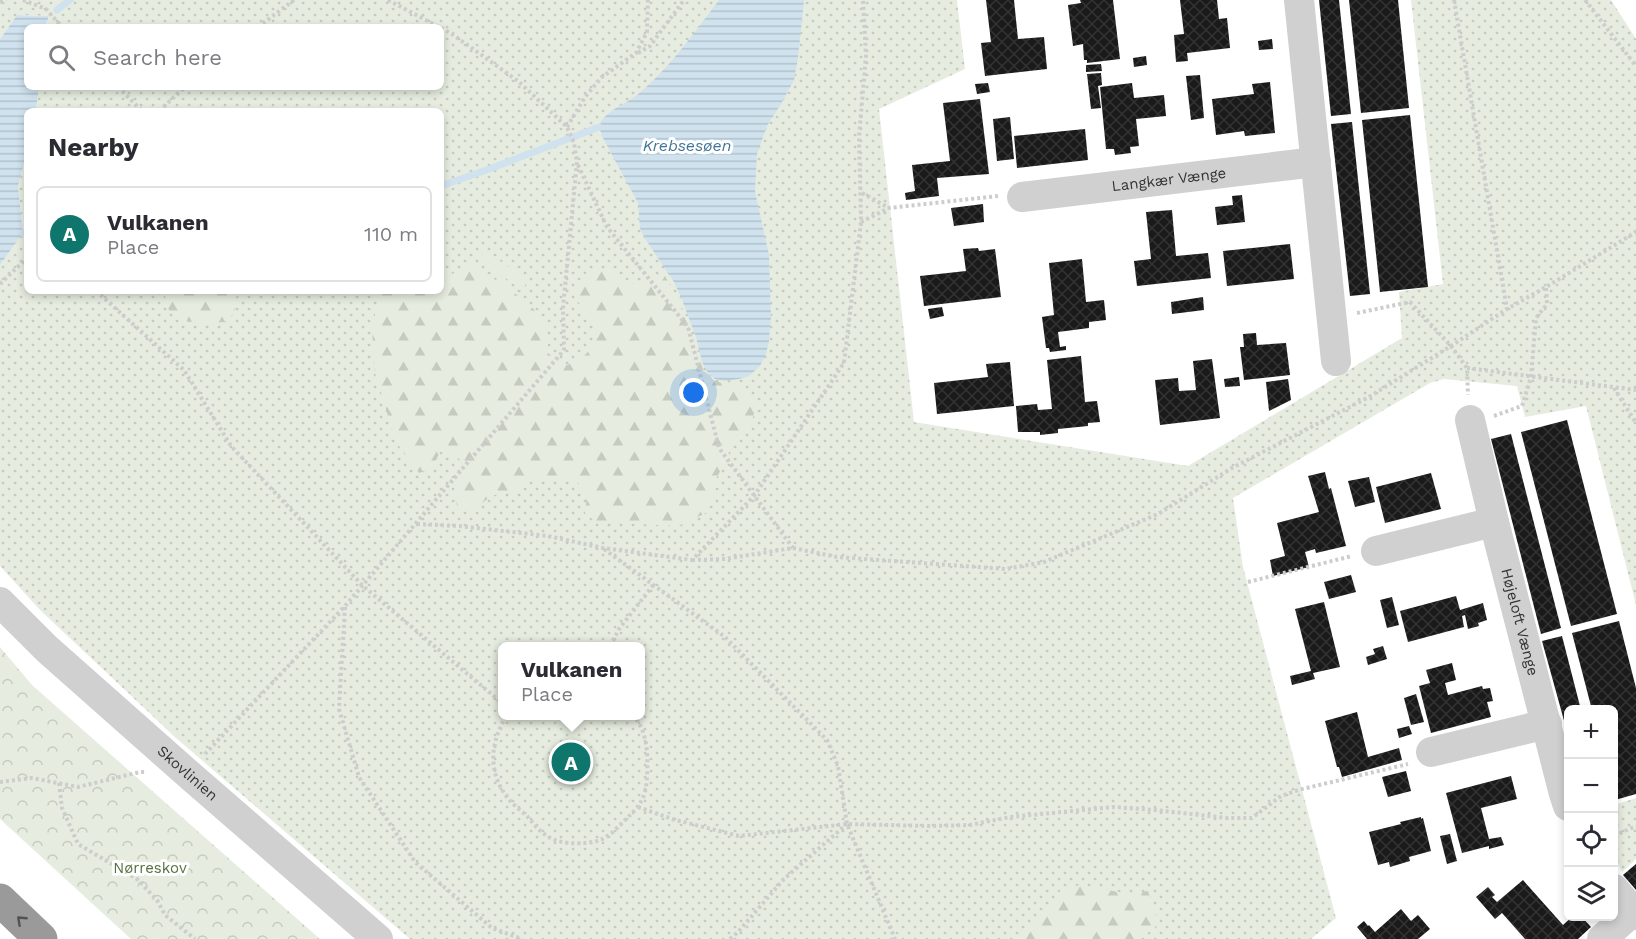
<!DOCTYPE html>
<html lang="en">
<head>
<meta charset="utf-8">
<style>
  :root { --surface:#fff; --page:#f2f2f3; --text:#2b2b33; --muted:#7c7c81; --line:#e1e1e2; --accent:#0f766e }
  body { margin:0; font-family:"Work Sans",sans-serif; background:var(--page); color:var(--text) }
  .controls { position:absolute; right:18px; bottom:18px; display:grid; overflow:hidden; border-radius:9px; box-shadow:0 3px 9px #0003 }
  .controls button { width:54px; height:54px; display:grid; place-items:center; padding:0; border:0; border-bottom:2px solid var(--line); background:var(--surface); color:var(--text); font:30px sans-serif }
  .you { position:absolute; left:694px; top:393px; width:21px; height:21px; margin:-15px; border:4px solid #fff; border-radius:50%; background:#1a73e8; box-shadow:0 0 0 9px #1a73e833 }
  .badge { display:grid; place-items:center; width:39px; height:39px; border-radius:50%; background:var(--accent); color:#fff; font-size:20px; font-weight:700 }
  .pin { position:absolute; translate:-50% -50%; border:3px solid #fff; box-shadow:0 2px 6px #0006 }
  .popup { position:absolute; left:498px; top:642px; width:147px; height:78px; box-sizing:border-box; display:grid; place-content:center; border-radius:9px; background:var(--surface); filter:drop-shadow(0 2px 4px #0005); font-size:20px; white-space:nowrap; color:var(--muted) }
  .popup b { font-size:22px; color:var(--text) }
  .popup::after { content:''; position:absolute; left:50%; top:100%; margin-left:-12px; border:12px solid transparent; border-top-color:var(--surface) }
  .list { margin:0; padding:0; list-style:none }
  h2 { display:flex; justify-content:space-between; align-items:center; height:78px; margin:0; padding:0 24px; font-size:26px }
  h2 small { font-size:20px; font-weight:400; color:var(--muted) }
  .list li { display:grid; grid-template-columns:39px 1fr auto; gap:18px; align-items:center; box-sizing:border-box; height:96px; margin:0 12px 12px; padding:0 12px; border:2px solid var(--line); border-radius:9px }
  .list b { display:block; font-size:22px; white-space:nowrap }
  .list p { margin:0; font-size:20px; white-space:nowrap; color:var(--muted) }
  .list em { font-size:20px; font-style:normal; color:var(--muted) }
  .icon { flex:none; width:33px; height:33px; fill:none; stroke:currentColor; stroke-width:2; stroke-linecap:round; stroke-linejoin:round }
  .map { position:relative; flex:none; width:1636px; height:939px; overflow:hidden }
  .search { position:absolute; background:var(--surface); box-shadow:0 3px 9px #0003; left:24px; top:24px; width:420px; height:66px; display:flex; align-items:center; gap:15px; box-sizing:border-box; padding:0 21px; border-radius:9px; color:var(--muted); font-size:22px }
  .panel { position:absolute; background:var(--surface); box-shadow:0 3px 9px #0003; left:24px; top:108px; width:420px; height:186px; border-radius:9px }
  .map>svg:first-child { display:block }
</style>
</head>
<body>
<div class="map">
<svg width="1636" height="939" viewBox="0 0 1636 939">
  <defs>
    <pattern id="grass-dots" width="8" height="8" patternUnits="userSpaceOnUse" patternTransform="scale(1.5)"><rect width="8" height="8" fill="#e6ecdf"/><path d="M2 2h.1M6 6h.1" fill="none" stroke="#c6cbc0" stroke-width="1.8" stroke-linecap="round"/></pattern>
    <pattern id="forest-firs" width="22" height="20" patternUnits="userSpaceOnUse" patternTransform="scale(1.5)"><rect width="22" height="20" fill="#e6ecdf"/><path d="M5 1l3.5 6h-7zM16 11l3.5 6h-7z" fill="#c6cbc0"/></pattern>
    <pattern id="park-crowns" width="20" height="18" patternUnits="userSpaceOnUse" patternTransform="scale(1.5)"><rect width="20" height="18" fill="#e6ecdf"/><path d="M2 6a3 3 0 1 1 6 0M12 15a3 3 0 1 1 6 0" fill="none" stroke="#c6cbc0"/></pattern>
    <pattern id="water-rules" width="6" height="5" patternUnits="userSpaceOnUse" patternTransform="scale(1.5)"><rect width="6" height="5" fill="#cfe2ee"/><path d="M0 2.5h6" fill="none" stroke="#b2c2cd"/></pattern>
    <pattern id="building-cross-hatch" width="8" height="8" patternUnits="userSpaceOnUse" patternTransform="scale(1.5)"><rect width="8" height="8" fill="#1a1a1a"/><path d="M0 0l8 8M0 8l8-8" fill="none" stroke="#333"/></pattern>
  </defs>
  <rect width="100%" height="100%" fill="#fff"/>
  <!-- grass -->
  <g fill="url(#grass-dots)" fill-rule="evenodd">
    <path d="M0,0H957L965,69L879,109L914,422L1188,466L1402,338L1399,292L1443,284L1411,0H1611L1636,39V605L1586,406L1525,417L1517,386L1444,379L1430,383L1233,498L1243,567L1336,918L1311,939H410L176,738L40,610L0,566V265L23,233L18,186L27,152V291H441V111H36L39,87H441V27H45L49,16L17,15L0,39ZM502,646H640V716H502Z"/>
    <path d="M1636,798V859L1622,872L1614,856V805Z"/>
  </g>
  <!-- forest -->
  <g fill="url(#forest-firs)">
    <path d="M469,263C490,277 536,302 545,325C548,333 548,343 548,353L565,366C587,357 592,352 596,328L577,300V286L586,273L599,269L616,271L629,286C641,280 652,273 665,276C684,307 693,343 706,377L724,384L742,383L757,400L752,422L732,439L728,456L716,479L713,501L706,513L678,526L597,522L585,514L587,494L576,480L536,479L512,491L491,496L471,512L458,508L453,493L463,462L451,453L440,452L432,468L419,473L396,442L375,373L372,330L379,294L386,291H441V279H445Z"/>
    <path d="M131,291H237L234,313L225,322C207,323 181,326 169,310C166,306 166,300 165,295Z"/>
    <path d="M1083,885L1128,894L1148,891L1156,915L1155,929L1136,939H1019L1063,888Z"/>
  </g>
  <!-- park -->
  <path fill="url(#park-crowns)" d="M0,647L32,685L320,939H131L0,819Z"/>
  <!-- pitch -->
  <path fill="#e6ecdf" d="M485,250L528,281L522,290L479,259Z"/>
  <!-- water -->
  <g fill="url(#water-rules)">
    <path d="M719,0H804L798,58L794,80L781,104L767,126L757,154L755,191L769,255L771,317L769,341L766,354L760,366L749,376L739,379L725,381L715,379L708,373L702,362L696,337L682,300L674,282L644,237L640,228L638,203L603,138L599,127C603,111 625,105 637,95C668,70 695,32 719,0Z"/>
    <path d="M17,15L49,16L45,27H27V87H39L36,111H27V152L18,186L23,233L0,265V39Z"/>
  </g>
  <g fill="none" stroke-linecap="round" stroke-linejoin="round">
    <!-- stream -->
    <g stroke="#cfe2ee" stroke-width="7">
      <path d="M57,10L70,0"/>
      <path d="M441,186L492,168L599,127"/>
      <path d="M23,233L27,232"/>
    </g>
  </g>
  <!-- building -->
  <g fill="url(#building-cross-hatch)">
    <path d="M986,0H1014L1018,39L1044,37L1047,69L985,76L981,43L991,42Z"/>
    <path d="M1080,0H1113L1120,59L1087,63V60H1084L1083,44L1073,46L1068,5L1081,3Z"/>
    <path d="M1180,0H1217L1219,19L1227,18L1230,48L1187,53L1188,61L1176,62L1174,35L1184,34Z"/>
    <path d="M1319,0H1339L1351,114L1331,116Z"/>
    <path d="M1349,0H1398L1409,108L1361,113Z"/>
    <path d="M1272,39L1273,49L1259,50L1258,41Z"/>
    <path d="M1146,56L1147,65L1134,67L1133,58Z"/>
    <path d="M1101,64L1102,71L1086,72V65Z"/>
    <path d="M1101,73L1102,85L1098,86L1101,108L1091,109L1087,74Z"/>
    <path d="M1200,75L1204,118L1191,120L1186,76Z"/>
    <path d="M1270,82L1275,133L1245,136L1244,131L1216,135L1212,99L1254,94L1252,84Z"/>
    <path d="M988,83L990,92L977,94L975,84Z"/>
    <path d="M1132,83L1134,98L1164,95L1166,116L1136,119L1139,146L1130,147L1131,153L1115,155L1114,149H1106L1100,87Z"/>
    <path d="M980,99L989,174L937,178L939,196L906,200L905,193L915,191L912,165L950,161L943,103Z"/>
    <path d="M1410,115L1428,287L1380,292L1362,120Z"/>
    <path d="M1010,117L1014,159L997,161L993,119Z"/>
    <path d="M1352,122L1370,294L1350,296L1331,124Z"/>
    <path d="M1085,129L1088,160L1017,168L1014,136Z"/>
    <path d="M1242,195L1245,222L1217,225L1215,207L1233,205L1232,196Z"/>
    <path d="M983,204L984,222L954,226L951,208Z"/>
    <path d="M1172,210L1176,256L1208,253L1211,278L1137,286L1134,261L1151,259L1146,212Z"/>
    <path d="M1290,244L1294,279L1227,286L1223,251Z"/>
    <path d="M978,248L979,251L995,249L1001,297L924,306L920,276L966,271L963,249Z"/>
    <path d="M1082,259L1086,302L1104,300L1106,320L1089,322V328L1058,332L1060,347L1066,346V350L1050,352L1049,348H1046L1042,317L1054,315L1049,263Z"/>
    <path d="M1203,297L1204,310L1172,314L1171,302Z"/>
    <path d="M942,307L944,316L930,319L928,309Z"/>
    <path d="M1256,333L1257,345L1286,343L1290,375L1244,380L1240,347H1244L1243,334Z"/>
    <path d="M1081,356L1085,402L1097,401L1100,422L1088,423V426L1058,429V433L1040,435V432H1018L1016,406L1037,404L1038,410L1052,409L1047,360Z"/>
    <path d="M1212,359L1220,418L1160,425L1155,380L1178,378L1179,391L1196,390L1193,361Z"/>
    <path d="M1010,362L1014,406L937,414L934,383L988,377L986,364Z"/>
    <path d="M1239,377L1240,386L1225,387L1224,379Z"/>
    <path d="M1288,379L1291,400L1269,411L1266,382Z"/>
    <path d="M1567,420L1617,614L1571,626L1521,432Z"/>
    <path d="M1511,434L1561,628L1541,634L1491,439Z"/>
    <path d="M1325,472L1329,489L1331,488L1346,546L1316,553L1315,549L1305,552L1309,567L1273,576L1270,560L1285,556L1277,523L1319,512L1308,476Z"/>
    <path d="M1431,473L1441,509L1385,523L1376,487Z"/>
    <path d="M1369,477L1375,502L1355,507L1348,481Z"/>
    <path d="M1351,575L1356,592L1329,599L1324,582Z"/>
    <path d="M1456,596L1460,610L1483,603L1487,620L1478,623L1479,626L1468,629L1465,615L1462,616L1464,627L1408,642L1400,611Z"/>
    <path d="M1392,597L1399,625L1387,628L1380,600Z"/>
    <path d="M1324,602L1340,667L1313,673L1315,679L1292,685L1290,676L1311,671L1295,609Z"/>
    <path d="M1619,621L1636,688V794L1615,800L1614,793V710H1592L1572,633Z"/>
    <path d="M1562,636L1581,710H1568V735L1542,641Z"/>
    <path d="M1383,646L1387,659L1368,665L1366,657L1375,654L1373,649Z"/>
    <path d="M1452,663L1456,680L1445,683L1448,695L1482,686L1483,689L1490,688L1493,701L1487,702L1491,717L1431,733L1419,686L1430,683L1426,670Z"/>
    <path d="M1416,694L1424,722L1411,725L1404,698Z"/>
    <path d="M1357,712L1368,757L1399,748L1402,760L1342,777L1339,767H1337L1325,721Z"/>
    <path d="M1409,726L1412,734L1399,738L1397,729Z"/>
    <path d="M1406,771L1411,791L1388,797L1382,777Z"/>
    <path d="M1511,776L1517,799L1481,808L1489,839L1501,837L1504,845L1489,849V846L1462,853L1446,793Z"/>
    <path d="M1421,817V819L1423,818L1431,851L1409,857L1410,861L1390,867L1389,862L1378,865L1369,832L1401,824L1400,822Z"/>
    <path d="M1450,834L1457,861L1447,864L1440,836Z"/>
    <path d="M1636,864V890L1623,875Z"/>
    <path d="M1523,880L1563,925L1573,916H1581L1591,927L1578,939H1525L1502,913L1495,919L1476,897L1488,887L1495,895L1492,897L1497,902Z"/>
    <path d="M1401,909L1411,921L1418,915L1430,929L1418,939H1367L1357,927L1364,921L1368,926L1369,925L1375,932Z"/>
  </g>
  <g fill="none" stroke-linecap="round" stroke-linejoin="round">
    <!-- path -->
    <g stroke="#cdcdcd" stroke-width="4" stroke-dasharray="3 3" stroke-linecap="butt">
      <path d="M23,0L46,9L62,27"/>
      <path d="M388,0L439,27"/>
      <path d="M1454,0L1507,309"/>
      <path d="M1585,0L1636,66"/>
      <path d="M0,2L6,0"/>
      <path d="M258,27L294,0"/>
      <path d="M638,53L650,46L684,0"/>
      <path d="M118,87L142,111"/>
      <path d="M159,111L185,87"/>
      <path d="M567,127L585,97L602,77L636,53L647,32L648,0"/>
      <path d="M578,165L607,227L688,327L719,448L793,548"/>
      <path d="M862,193L889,208"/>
      <path d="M861,222L889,208L998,196"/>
      <path d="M0,284L27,258"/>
      <path d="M96,291L184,370L231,446L363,586L502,703"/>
      <path d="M1357,313L1410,302L1451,346L1467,368L1468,395"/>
      <path d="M1467,368L1636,390"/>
      <path d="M1614,388L1636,423"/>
      <path d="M1494,416L1522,406L1531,377L1536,318L1547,304L1546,287"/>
      <path d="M417,524L459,526L548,536L603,548L692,560L754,496L844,363L861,222L859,137L866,56L863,0"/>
      <path d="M604,549L725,637L827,740L838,766L847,824L895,939"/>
      <path d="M692,560L724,559L793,548L837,557L1006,569L1044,562L1158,514L1232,468L1369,397L1451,346L1507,309L1546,287L1636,232"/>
      <path d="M1248,582L1352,556"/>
      <path d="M345,607L339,709L359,777L415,862L492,928L522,939"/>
      <path d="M610,646L619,629L654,584"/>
      <path d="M506,716C491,742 487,771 507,797C512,804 520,810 527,816C533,823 539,831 547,836C560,845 585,845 600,840C609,837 618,827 625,820C640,806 646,798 647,777C648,755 648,733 634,716"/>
      <path d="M205,754L345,606L564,350L563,308L577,162L574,143L567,127L518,81L452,34L441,28"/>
      <path d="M0,782L32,778L78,787L140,772H146"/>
      <path d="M59,783L62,808L78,844L137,879L157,900L165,915L195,939"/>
      <path d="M638,807L672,819L739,836L847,824L928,826L970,825L1010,817L1114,807L1155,810L1227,818H1252L1281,796L1298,790L1408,764"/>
      <path d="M1614,836L1636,826"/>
      <path d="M730,939L738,932L784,879L847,824"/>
    </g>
    <!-- minor -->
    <g stroke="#d0d0d0" stroke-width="30">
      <path d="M1299,0L1336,361"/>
      <path id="s1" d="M1022,197L1316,162"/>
      <path id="s2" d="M1470,420L1494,522L1564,794L1568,806"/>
      <path d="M1376,551L1494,522"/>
      <path id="s3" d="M0,602L47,649L187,773L378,939"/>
      <path d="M1431,752L1547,724"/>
      <path d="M1614,889L1636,915"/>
      <path d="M1602,939L1633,911"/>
    </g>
    <!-- highway -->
    <path stroke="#9a9a9a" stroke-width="33" d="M0,900L41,939"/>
  </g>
  <!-- one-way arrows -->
  <defs><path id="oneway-chevron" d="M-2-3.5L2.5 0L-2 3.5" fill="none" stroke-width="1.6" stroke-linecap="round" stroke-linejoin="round" transform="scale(1.5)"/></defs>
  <use stroke="#525252" href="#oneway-chevron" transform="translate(21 920) rotate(-137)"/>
  <g text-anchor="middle" stroke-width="6" stroke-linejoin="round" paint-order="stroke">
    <!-- street labels -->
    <g font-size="15" fill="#333" stroke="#fff">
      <text dy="5" stroke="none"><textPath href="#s1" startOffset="148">Langkær Vænge</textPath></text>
      <text dy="5" stroke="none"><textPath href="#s2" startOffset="208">Højeloft Vænge</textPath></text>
      <text dy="5" stroke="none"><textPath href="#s3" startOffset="254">Skovlinien</textPath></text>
    </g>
    <!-- park labels -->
    <g font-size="15" fill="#56703f" stroke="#fff">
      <text x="150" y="873">Nørreskov</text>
    </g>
    <!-- water labels -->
    <g font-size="16" font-style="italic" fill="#3f7597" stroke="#fff">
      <text x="687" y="151">Krebsesøen</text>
    </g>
  </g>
</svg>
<div class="controls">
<button>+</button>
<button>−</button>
<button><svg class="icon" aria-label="locate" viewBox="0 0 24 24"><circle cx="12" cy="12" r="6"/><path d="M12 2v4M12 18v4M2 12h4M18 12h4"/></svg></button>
<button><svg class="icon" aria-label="layers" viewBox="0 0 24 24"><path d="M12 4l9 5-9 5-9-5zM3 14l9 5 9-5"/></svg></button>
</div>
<div class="you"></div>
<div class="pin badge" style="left:571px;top:762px">A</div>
<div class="popup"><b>Vulkanen</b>Place</div>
<div class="search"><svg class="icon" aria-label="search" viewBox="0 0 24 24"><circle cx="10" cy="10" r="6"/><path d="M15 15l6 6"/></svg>Search here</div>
<section class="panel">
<h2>Nearby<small></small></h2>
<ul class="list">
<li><span class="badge">A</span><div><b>Vulkanen</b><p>Place</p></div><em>110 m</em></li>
</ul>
</section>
</div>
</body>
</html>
